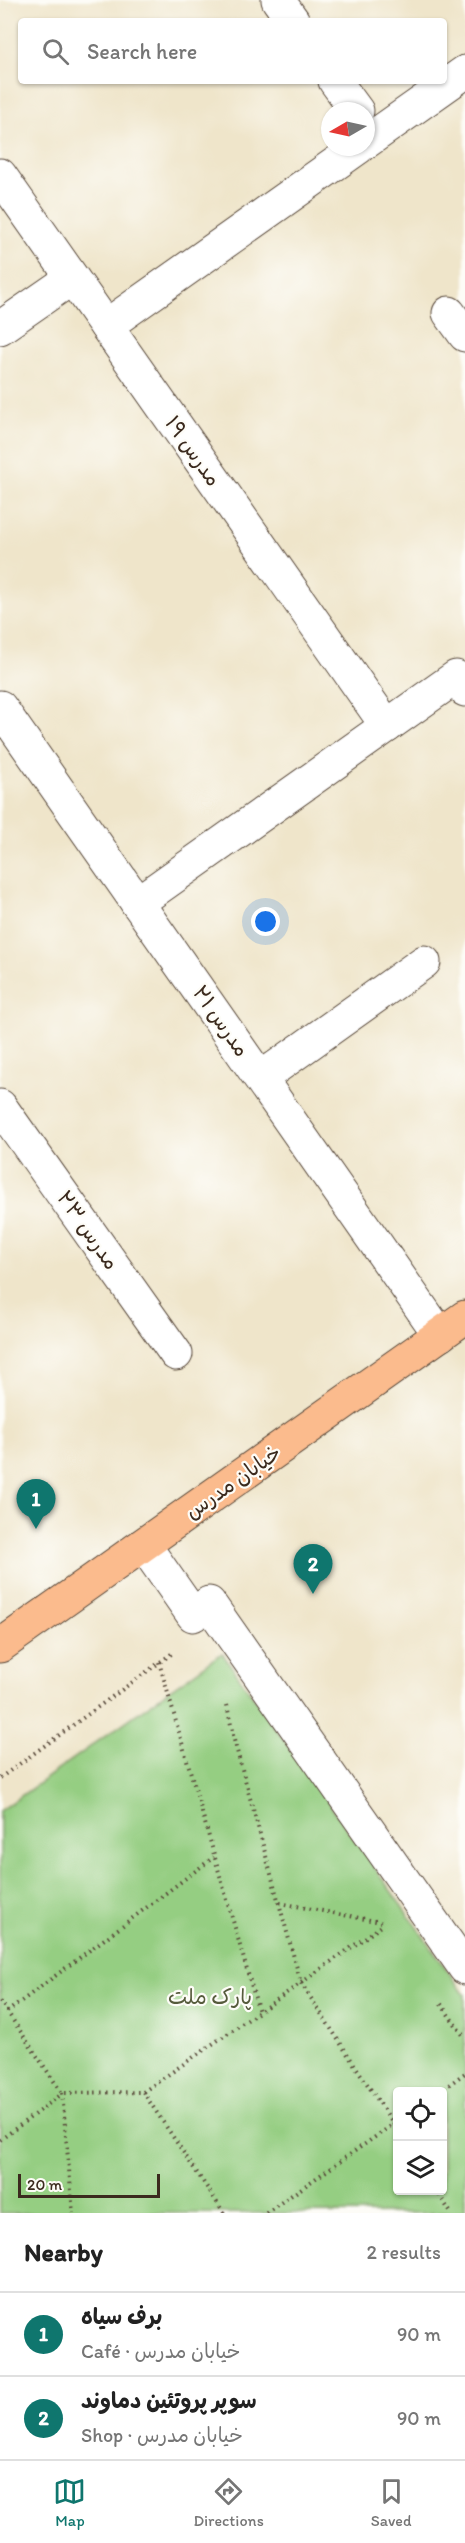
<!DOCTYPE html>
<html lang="en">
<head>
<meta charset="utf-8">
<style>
  :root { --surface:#fff; --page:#f2f2f2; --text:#222; --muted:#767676; --line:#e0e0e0; --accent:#0f766e }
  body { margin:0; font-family:Itim,"Playpen Sans Arabic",sans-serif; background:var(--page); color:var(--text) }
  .controls { position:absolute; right:18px; bottom:18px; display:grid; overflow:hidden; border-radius:6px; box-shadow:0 2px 4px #0004 }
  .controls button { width:54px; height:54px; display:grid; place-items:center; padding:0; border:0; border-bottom:2px solid var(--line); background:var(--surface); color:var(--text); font:30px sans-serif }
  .compass { position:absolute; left:321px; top:102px; width:54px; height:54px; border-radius:50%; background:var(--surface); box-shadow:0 2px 4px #0004; rotate:261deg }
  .scale { position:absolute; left:18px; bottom:15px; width:142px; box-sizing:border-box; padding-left:6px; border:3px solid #3b2a1e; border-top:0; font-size:16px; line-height:21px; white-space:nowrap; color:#3b2a1e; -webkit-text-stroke:4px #fdfcf7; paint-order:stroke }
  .you { position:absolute; left:266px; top:922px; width:21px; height:21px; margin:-15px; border:4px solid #fff; border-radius:50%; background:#1a73e8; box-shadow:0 0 0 9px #1a73e833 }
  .badge { display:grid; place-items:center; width:39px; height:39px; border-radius:50%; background:var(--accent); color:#fff; font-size:20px; font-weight:700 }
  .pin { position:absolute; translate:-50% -50px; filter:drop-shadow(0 2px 3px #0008) }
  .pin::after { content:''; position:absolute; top:32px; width:21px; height:18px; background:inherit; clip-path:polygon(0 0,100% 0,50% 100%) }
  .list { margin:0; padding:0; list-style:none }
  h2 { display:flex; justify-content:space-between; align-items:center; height:78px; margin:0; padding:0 24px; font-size:26px }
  h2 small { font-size:20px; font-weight:400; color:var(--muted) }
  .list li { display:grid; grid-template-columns:39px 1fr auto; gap:18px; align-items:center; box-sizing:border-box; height:84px; padding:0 24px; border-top:2px solid var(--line) }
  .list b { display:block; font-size:22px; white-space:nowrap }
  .list p { margin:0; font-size:20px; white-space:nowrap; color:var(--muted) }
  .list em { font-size:20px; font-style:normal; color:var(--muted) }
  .icon { flex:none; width:33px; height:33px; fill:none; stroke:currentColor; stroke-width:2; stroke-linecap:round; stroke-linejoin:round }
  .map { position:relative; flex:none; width:465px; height:2213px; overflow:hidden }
  .search { position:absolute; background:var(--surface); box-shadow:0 2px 4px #0004; left:18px; right:18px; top:18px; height:66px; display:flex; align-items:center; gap:15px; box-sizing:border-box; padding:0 21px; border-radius:6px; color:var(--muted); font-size:22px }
  .sheet { height:246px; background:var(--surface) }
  nav { display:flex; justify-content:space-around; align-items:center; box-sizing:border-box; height:84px; border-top:2px solid var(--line); background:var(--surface); font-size:16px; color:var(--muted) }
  nav a { display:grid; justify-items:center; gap:3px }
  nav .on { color:var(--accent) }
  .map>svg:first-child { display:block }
</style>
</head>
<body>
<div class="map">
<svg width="465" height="2213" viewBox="0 0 465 2213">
  <rect width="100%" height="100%" fill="#fdfcf7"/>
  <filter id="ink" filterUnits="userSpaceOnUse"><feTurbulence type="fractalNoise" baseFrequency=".0167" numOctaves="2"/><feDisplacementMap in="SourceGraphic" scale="12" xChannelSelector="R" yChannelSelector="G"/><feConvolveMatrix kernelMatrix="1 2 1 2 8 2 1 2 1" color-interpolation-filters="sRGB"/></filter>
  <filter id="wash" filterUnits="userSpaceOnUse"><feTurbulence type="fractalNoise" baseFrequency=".008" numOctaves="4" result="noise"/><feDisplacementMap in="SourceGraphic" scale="24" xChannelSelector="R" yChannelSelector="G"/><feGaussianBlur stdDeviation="1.35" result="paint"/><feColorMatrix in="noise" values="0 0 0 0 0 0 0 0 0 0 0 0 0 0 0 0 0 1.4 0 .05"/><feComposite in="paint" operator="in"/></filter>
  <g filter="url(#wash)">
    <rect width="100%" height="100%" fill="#efe5ca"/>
    <!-- green -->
    <path fill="#95ce82" stroke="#687c50" stroke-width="1.5" fill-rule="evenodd" d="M222,1653L465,1995V2213H0V1811ZM398,2092H442V2190H398Z"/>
  </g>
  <g filter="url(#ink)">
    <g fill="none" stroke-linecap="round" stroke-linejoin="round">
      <defs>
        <g id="minor">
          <path d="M278,0L293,21"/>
          <path d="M335,81L357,111"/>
          <path d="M366,142L465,72"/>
          <path d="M0,175L387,726"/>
          <path d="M449,313L465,335"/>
          <path d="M106,326L359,147"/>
          <path d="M0,328L72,278"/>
          <path d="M0,707L440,1335"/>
          <path d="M137,903L456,677L465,690"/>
          <path d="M261,1078L424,962"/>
          <path d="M0,1106L176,1354"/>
          <path d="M144,1545L193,1615L209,1603L465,1968"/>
        </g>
        <path id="major" d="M0,1646L465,1317"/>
      </defs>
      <!-- minor casing -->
      <use href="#minor" stroke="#564638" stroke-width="35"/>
      <!-- major casing -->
      <use href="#major" stroke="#564638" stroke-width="35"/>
      <!-- path -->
      <g stroke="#564638" stroke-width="4" stroke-dasharray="1.5 4.5" stroke-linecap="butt">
        <path d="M159,1662L259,2012"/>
        <path d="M227,1705L234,1740L301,1983L383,1925"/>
        <path d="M0,1778L174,1652"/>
        <path d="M280,1903L381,1922"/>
        <path d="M0,2001L62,2093L143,2092L301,1983L398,2131"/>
        <path d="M441,2004L465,2038"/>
        <path d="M7,2012L214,1857"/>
        <path d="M143,2092L224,2213"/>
        <path d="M439,2092L465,2073"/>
        <path d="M62,2093L73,2213"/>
        <path d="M0,2140L62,2094"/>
        <path d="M436,2190L451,2213"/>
        <path d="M266,2213L398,2121"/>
      </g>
      <!-- minor -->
      <use href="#minor" stroke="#fff" stroke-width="33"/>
      <!-- major -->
      <use href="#major" stroke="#fbbb8d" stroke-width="33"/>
    </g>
  </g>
  <g text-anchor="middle" stroke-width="4.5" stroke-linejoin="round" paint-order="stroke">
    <!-- street labels -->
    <g font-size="21" fill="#3b2a1e" stroke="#fdfcf7">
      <text transform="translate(193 451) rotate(55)" y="7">مدرس ۱۹</text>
      <text transform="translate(221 1021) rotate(55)" y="7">مدرس ۲۱</text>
      <text transform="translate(88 1230) rotate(55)" y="7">مدرس ۲۳</text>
      <text transform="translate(233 1482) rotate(-35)" y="7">خیابان مدرس</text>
    </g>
    <!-- park labels -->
    <g font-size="21" fill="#565b3c" stroke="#fdfcf7">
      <text x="210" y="2004">پارک ملت</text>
    </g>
  </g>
</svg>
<div class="controls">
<button><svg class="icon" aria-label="locate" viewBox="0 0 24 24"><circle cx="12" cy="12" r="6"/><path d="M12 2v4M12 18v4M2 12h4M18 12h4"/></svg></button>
<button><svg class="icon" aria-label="layers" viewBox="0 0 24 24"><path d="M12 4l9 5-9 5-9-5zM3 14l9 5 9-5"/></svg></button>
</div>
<svg class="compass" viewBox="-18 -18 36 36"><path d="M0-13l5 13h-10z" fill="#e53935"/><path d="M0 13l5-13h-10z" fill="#767676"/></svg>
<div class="scale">20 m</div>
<div class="you"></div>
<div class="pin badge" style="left:36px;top:1529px">1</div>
<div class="pin badge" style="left:313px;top:1594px">2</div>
<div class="search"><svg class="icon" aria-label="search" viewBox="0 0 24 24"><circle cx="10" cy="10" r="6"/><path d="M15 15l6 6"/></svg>Search here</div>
</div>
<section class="sheet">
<h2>Nearby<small>2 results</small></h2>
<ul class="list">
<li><span class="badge">1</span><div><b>برف سیاه</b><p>Café · خیابان مدرس</p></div><em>90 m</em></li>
<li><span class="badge">2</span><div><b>سوپر پروتئین دماوند</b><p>Shop · خیابان مدرس</p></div><em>90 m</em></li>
</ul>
</section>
<nav>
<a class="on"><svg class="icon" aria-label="map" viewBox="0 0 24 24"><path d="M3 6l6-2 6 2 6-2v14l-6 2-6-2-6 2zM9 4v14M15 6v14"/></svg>Map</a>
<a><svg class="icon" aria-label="directions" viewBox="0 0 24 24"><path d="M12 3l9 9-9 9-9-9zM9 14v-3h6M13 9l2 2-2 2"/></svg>Directions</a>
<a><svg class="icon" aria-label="saved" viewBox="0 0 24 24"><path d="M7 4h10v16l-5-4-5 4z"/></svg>Saved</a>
</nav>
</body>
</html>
